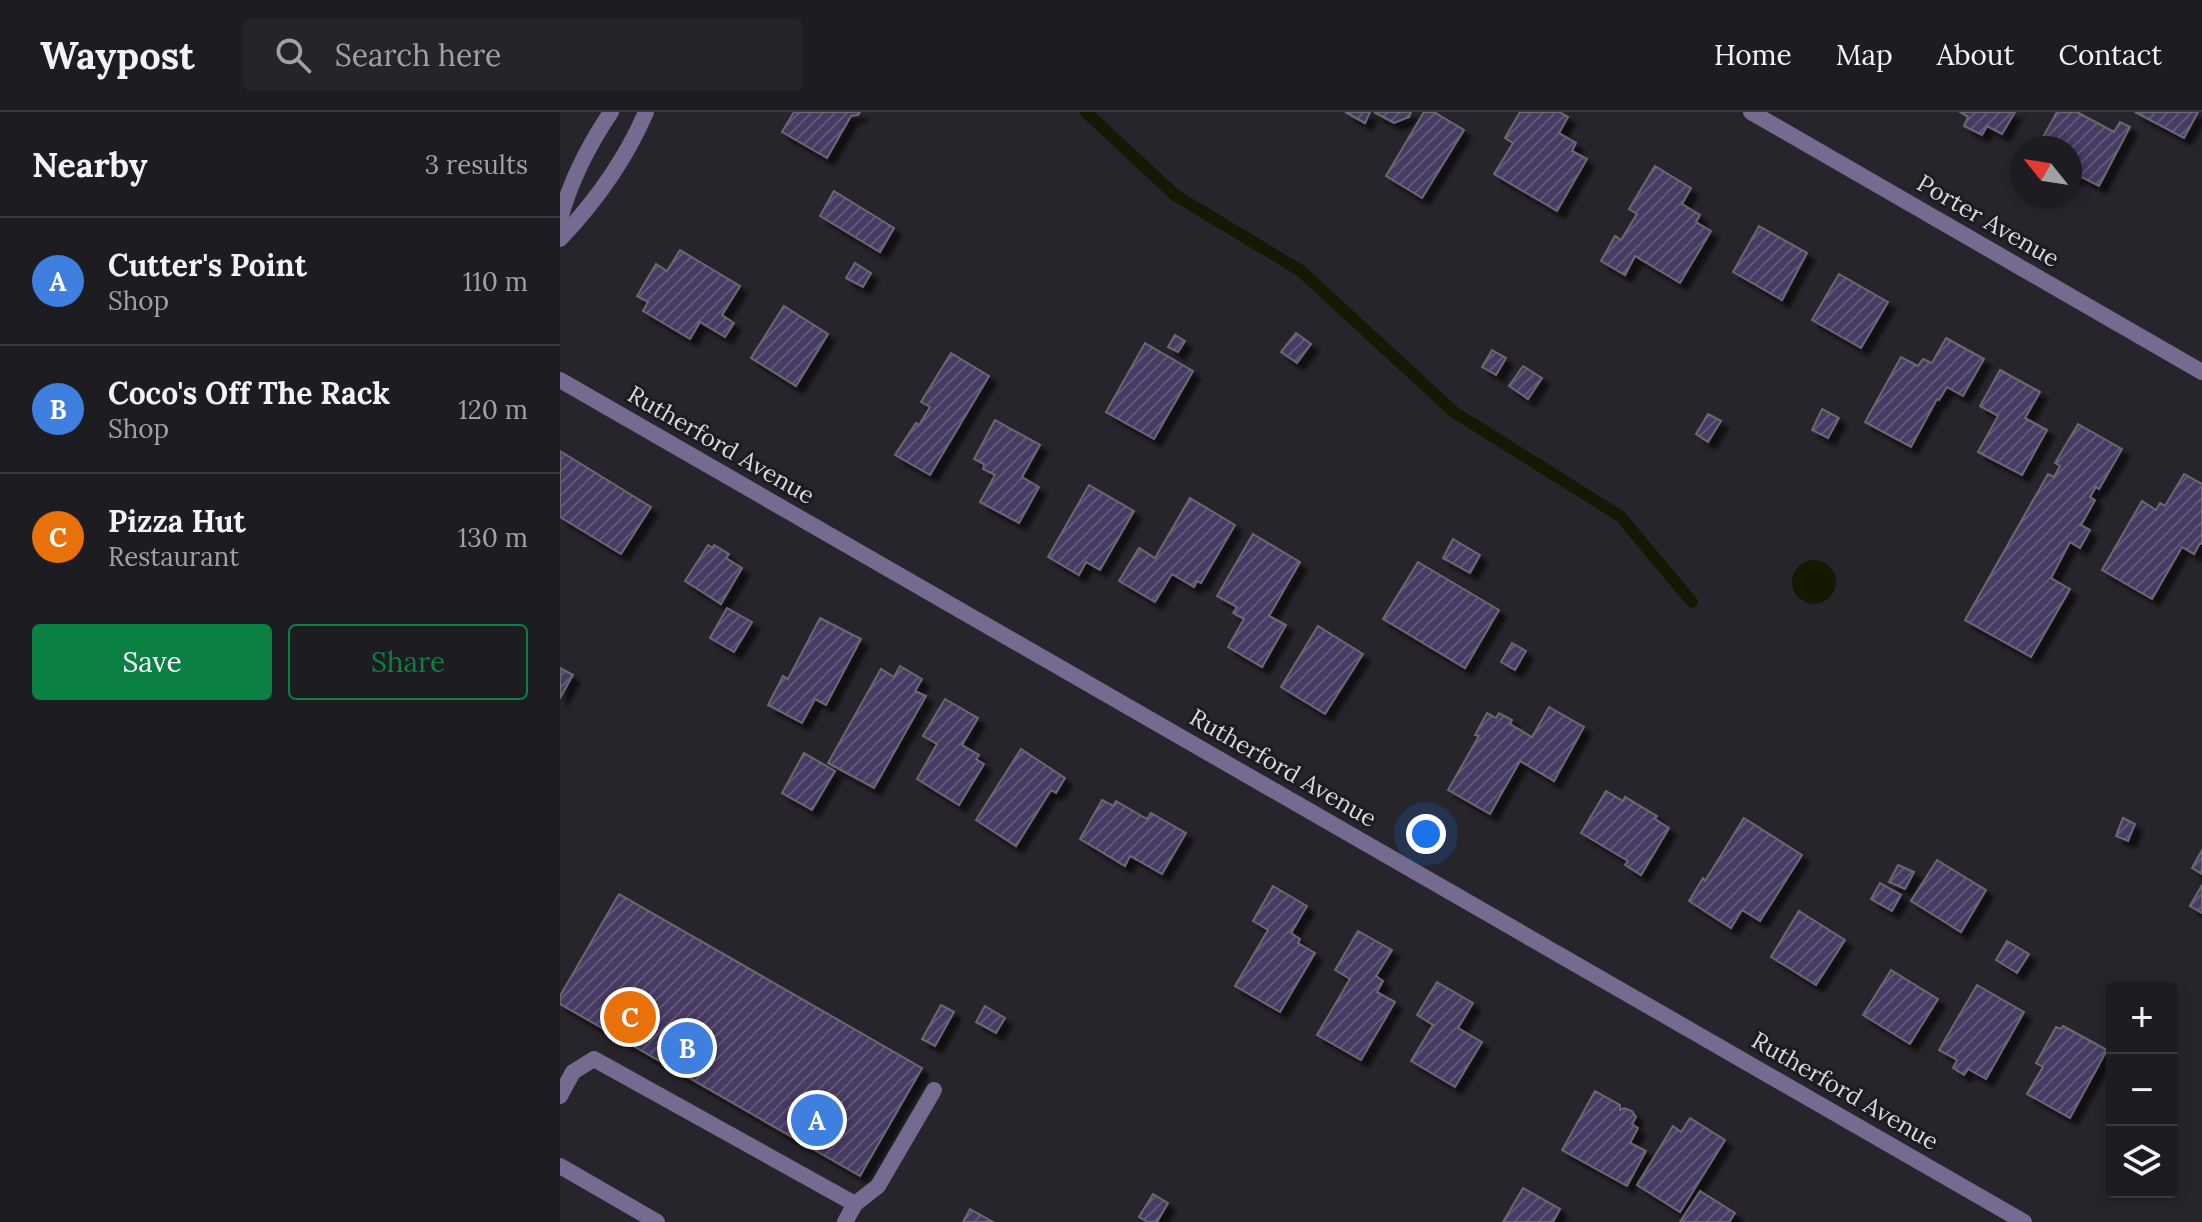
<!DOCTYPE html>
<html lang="en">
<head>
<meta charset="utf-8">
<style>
  :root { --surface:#1d1c20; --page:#252529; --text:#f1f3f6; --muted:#a0a1a5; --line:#3b3a3e; --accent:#0b8043 }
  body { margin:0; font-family:Lora,serif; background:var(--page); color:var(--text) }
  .controls { position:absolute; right:24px; bottom:24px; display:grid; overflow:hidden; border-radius:8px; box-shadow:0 4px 12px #0003 }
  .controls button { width:72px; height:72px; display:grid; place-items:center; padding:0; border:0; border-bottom:2px solid var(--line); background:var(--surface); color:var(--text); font:40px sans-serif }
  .compass { position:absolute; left:1450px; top:24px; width:72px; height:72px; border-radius:50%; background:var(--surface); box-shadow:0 4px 12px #0003; rotate:300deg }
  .you { position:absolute; left:866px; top:722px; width:28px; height:28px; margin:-20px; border:6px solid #fff; border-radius:50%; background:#1a73e8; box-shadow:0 0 0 12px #1a73e833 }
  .badge { display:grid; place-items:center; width:52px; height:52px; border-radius:50%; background:var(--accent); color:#fff; font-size:26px; font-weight:700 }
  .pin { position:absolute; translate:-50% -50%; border:4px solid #fff; box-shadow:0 2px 8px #0006 }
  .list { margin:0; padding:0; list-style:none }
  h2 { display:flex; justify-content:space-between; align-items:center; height:104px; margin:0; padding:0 32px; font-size:34px }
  h2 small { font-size:26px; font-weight:400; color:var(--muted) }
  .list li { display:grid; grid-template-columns:52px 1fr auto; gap:24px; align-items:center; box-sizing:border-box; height:128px; padding:0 32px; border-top:2px solid var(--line) }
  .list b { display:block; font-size:30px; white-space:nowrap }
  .list p { margin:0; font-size:26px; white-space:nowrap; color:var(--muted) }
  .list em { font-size:26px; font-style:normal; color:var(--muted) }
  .actions { display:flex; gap:16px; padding:24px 32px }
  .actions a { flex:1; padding:18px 0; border:2px solid var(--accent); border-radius:8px; text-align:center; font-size:28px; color:var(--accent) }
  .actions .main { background:var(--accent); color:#fff }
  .icon { flex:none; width:44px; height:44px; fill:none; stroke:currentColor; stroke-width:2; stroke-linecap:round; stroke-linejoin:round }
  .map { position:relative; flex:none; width:1642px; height:1110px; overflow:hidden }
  header { display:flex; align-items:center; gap:48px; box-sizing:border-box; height:112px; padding:0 40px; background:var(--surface); border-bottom:2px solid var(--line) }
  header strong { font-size:38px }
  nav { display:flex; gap:44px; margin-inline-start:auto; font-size:28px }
  .search { width:560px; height:72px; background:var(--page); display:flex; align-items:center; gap:20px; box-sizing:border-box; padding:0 28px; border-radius:8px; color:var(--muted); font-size:30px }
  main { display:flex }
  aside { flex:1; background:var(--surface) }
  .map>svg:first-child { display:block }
</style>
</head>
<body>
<header>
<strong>Waypost</strong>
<div class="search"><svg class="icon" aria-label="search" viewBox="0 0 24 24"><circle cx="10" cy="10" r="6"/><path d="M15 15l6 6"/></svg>Search here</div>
<nav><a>Home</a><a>Map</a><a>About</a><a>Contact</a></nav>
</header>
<main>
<aside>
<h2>Nearby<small>3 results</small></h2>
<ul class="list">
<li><span class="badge" style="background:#3f7fe0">A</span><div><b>Cutter's Point</b><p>Shop</p></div><em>110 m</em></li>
<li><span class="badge" style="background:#3f7fe0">B</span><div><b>Coco's Off The Rack</b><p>Shop</p></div><em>120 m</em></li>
<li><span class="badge" style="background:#e8710a">C</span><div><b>Pizza Hut</b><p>Restaurant</p></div><em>130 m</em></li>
</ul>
<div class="actions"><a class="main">Save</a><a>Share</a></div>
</aside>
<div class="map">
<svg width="1642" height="1110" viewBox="0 0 1642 1110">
  <defs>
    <pattern id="building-hatch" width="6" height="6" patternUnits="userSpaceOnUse" patternTransform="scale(2)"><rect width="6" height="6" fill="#473a64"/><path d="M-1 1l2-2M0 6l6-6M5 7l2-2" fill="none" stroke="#61567a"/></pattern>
    <filter id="shadow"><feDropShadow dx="7" dy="7" stdDeviation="2" flood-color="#0009"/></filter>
  </defs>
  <rect width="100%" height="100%" fill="#27252b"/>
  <!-- water -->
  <circle fill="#161801" cx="1254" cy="470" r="22"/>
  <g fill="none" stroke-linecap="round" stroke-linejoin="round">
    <!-- stream -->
    <path stroke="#161801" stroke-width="12" d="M526,0L615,83L741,159L894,300L1060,404L1132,490"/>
  </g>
  <!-- building -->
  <g fill="url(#building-hatch)" stroke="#6b6970" stroke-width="2" filter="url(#shadow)">
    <path d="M234,0H300L298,3L291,4L267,46L222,20Z"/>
    <path d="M785,0H810L805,11Z"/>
    <path d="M814,0H851L849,5L834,11Z"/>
    <path d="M864,0H874L904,18L862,86L826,64Z"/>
    <path d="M960,0H999L1008,5L999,21L1016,31L1012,39L1027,47L997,99L934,62L953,31L945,26Z"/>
    <path d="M1400,0H1455L1442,22L1427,14L1422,23L1404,14L1408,5Z"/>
    <path d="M1497,0H1517L1554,20L1560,10L1570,15L1539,74L1516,62L1513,67L1510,65V36H1477Z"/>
    <path d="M1575,0H1638L1624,26Z"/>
    <path d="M1095,54L1131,76L1122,92L1140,103L1136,110L1151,119L1120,171L1075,144L1065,163L1041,149L1055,124L1061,128L1077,102L1069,97Z"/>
    <path d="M274,79L334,116L320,140L260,104Z"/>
    <path d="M1199,114L1247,141L1222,188L1173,160Z"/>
    <path d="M120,138L180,174L162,203L174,211L165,225L140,210L130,227L83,199L88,190L77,184L96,152L107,159Z"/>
    <path d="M295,151L311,161L303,175L286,166Z"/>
    <path d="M1279,162L1328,190L1301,236L1252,208Z"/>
    <path d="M224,194L268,222L236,274L191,246Z"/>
    <path d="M736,221L751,232L737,251L721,240Z"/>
    <path d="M615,223L625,229L618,240L608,235Z"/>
    <path d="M1386,226L1424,247L1403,284L1387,275L1379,288L1377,287L1351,335L1305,310L1341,245L1358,254L1363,247L1372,251Z"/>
    <path d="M585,231L633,259L594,327L546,300Z"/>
    <path d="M932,238L946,246L936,263L922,255Z"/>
    <path d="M391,241L429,264L370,363L335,343L356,311L359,313L370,295L361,290Z"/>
    <path d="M963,254L982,266L968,287L949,274Z"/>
    <path d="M1440,258L1480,280L1465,306L1487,318L1462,363L1418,340L1438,304L1420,294Z"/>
    <path d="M1262,297L1279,306L1268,326L1252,318Z"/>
    <path d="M1148,302L1161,309L1148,330L1136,322Z"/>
    <path d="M435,308L480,333L462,365L479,375L459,411L420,390L435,363L423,357L424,352L414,347Z"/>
    <path d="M1518,312L1562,337L1539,377L1536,375L1530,385L1535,388L1521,413L1530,418L1520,436L1510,430L1491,466L1510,477L1471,545L1405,508L1488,362L1494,365L1500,354L1495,351Z"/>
    <path d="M0,339L91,395L61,442L0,405Z"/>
    <path d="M1624,362L1642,372V432L1640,431L1634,442L1622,435L1592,487L1542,458L1582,389L1596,398L1600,391L1605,394Z"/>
    <path d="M529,373L574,399L540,458L526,450L519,463L488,445Z"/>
    <path d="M630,386L675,413L641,471L637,469L634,475L612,462L595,490L559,469L579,436L595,446Z"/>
    <path d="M693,422L740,450L709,504L726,513L702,555L668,535L684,507L673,501L677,495L657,484Z"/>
    <path d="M893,427L920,443L910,461L883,446Z"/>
    <path d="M148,433L153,436L154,433L169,442L166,446L182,456L161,492L125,469Z"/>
    <path d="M858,450L939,498L905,556L823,507Z"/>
    <path d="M167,496L192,510L174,540L150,526Z"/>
    <path d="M260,506L301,527L266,593L255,587L242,611L208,593L223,564L228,567Z"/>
    <path d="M758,514L803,542L765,602L721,575Z"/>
    <path d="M952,531L966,539L955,558L941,550Z"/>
    <path d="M340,554L362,567L355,579L366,584L314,676L268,651L321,557L334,565Z"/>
    <path d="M0,556L13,563L0,586Z"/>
    <path d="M385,587L418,606L402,633L419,643L416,647L424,652L399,693L357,667L377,632L363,624Z"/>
    <path d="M989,595L1024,615L994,669L960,649L930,702L888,678L919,624L915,623L927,601L936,606L939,601L952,608L950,612L972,625Z"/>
    <path d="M461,637L505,666L496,681L491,678L456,734L416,708Z"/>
    <path d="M244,641L275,659L252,698L222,681Z"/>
    <path d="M1046,679L1063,689L1065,685L1097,704L1095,707L1109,716L1081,763L1065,753L1068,749L1021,721Z"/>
    <path d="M542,688L553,694L556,689L587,707L591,701L626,721L602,762L570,744L565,754L520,727Z"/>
    <path d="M1184,706L1242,743L1200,809L1182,798L1171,816L1129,789L1143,766L1145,769Z"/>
    <path d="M1563,706L1575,712L1568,729L1556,724Z"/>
    <path d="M1642,738V762L1632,756Z"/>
    <path d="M1377,748L1426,778L1401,820L1351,789Z"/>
    <path d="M1338,753L1354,760L1345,777L1329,770Z"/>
    <path d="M1320,771L1341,783L1332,799L1311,787Z"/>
    <path d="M1642,773V801L1630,794Z"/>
    <path d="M713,774L747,794L731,821L740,827L738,831L755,841L720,900L675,874L708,818L693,809Z"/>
    <path d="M59,782L362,956L300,1064L0,892V884Z"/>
    <path d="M1239,799L1285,828L1256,873L1211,845Z"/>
    <path d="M798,819L832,838L816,864L823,869L817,880L835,890L801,948L757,923L790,867L775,858Z"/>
    <path d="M1447,829L1469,842L1457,861L1436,848Z"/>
    <path d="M1331,858L1378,887L1350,932L1303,903Z"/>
    <path d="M877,870L913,891L898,916L922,930L895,975L851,949L873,913L857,903Z"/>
    <path d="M1417,873L1464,900L1426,967L1408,957L1404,963L1393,956L1397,948L1379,938Z"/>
    <path d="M381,893L394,900L375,934L362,927Z"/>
    <path d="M425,894L445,906L436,921L416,910Z"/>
    <path d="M1503,914L1547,938L1510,1006L1467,982L1483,955L1476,951L1496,915L1501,917Z"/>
    <path d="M1035,979L1060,993V998L1064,996L1072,999L1076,1005L1072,1012L1078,1016L1070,1031L1086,1039L1067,1074L1002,1038Z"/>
    <path d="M1130,1006L1165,1028L1120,1100L1077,1073L1113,1014L1121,1020Z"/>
    <path d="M963,1076L1000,1097L993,1110H943Z"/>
    <path d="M1140,1079L1175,1101L1169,1110H1120Z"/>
    <path d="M593,1082L608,1091L597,1110H588L579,1105Z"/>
    <path d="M410,1097L433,1110H403Z"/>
  </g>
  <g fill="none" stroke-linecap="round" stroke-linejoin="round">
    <!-- lane -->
    <g stroke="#756b90" stroke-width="16">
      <path d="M0,984L13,960L34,947L295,1092"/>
      <path d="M0,1054L97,1110"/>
      <path d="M285,1110L295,1092L318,1074L374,978"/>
    </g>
    <!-- street -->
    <g stroke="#756b90" stroke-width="16">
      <path d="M1191,0L1642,260"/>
      <path d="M0,107C11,67 28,34 51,0"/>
      <path d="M0,127C36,89 65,49 86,0"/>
      <path d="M0,268L1464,1110"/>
    </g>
  </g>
  <g text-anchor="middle" stroke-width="6" stroke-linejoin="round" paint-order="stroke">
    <!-- street labels -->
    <g font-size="24" fill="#d9d8dc" stroke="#1d1b21">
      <text transform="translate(1428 109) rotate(30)" y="8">Porter Avenue</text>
      <text transform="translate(161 333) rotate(30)" y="8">Rutherford Avenue</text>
      <text transform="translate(723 656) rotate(30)" y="8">Rutherford Avenue</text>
      <text transform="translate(1285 979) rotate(30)" y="8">Rutherford Avenue</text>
    </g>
  </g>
</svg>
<div class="controls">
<button>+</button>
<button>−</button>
<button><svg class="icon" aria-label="layers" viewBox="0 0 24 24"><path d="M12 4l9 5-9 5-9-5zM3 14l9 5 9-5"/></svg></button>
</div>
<svg class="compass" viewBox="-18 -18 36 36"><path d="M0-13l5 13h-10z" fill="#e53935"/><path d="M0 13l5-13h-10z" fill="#a0a1a5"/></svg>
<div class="you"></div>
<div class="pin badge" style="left:257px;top:1008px;background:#3f7fe0">A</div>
<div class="pin badge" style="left:127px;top:936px;background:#3f7fe0">B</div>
<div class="pin badge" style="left:70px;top:905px;background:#e8710a">C</div>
</div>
</main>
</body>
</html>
